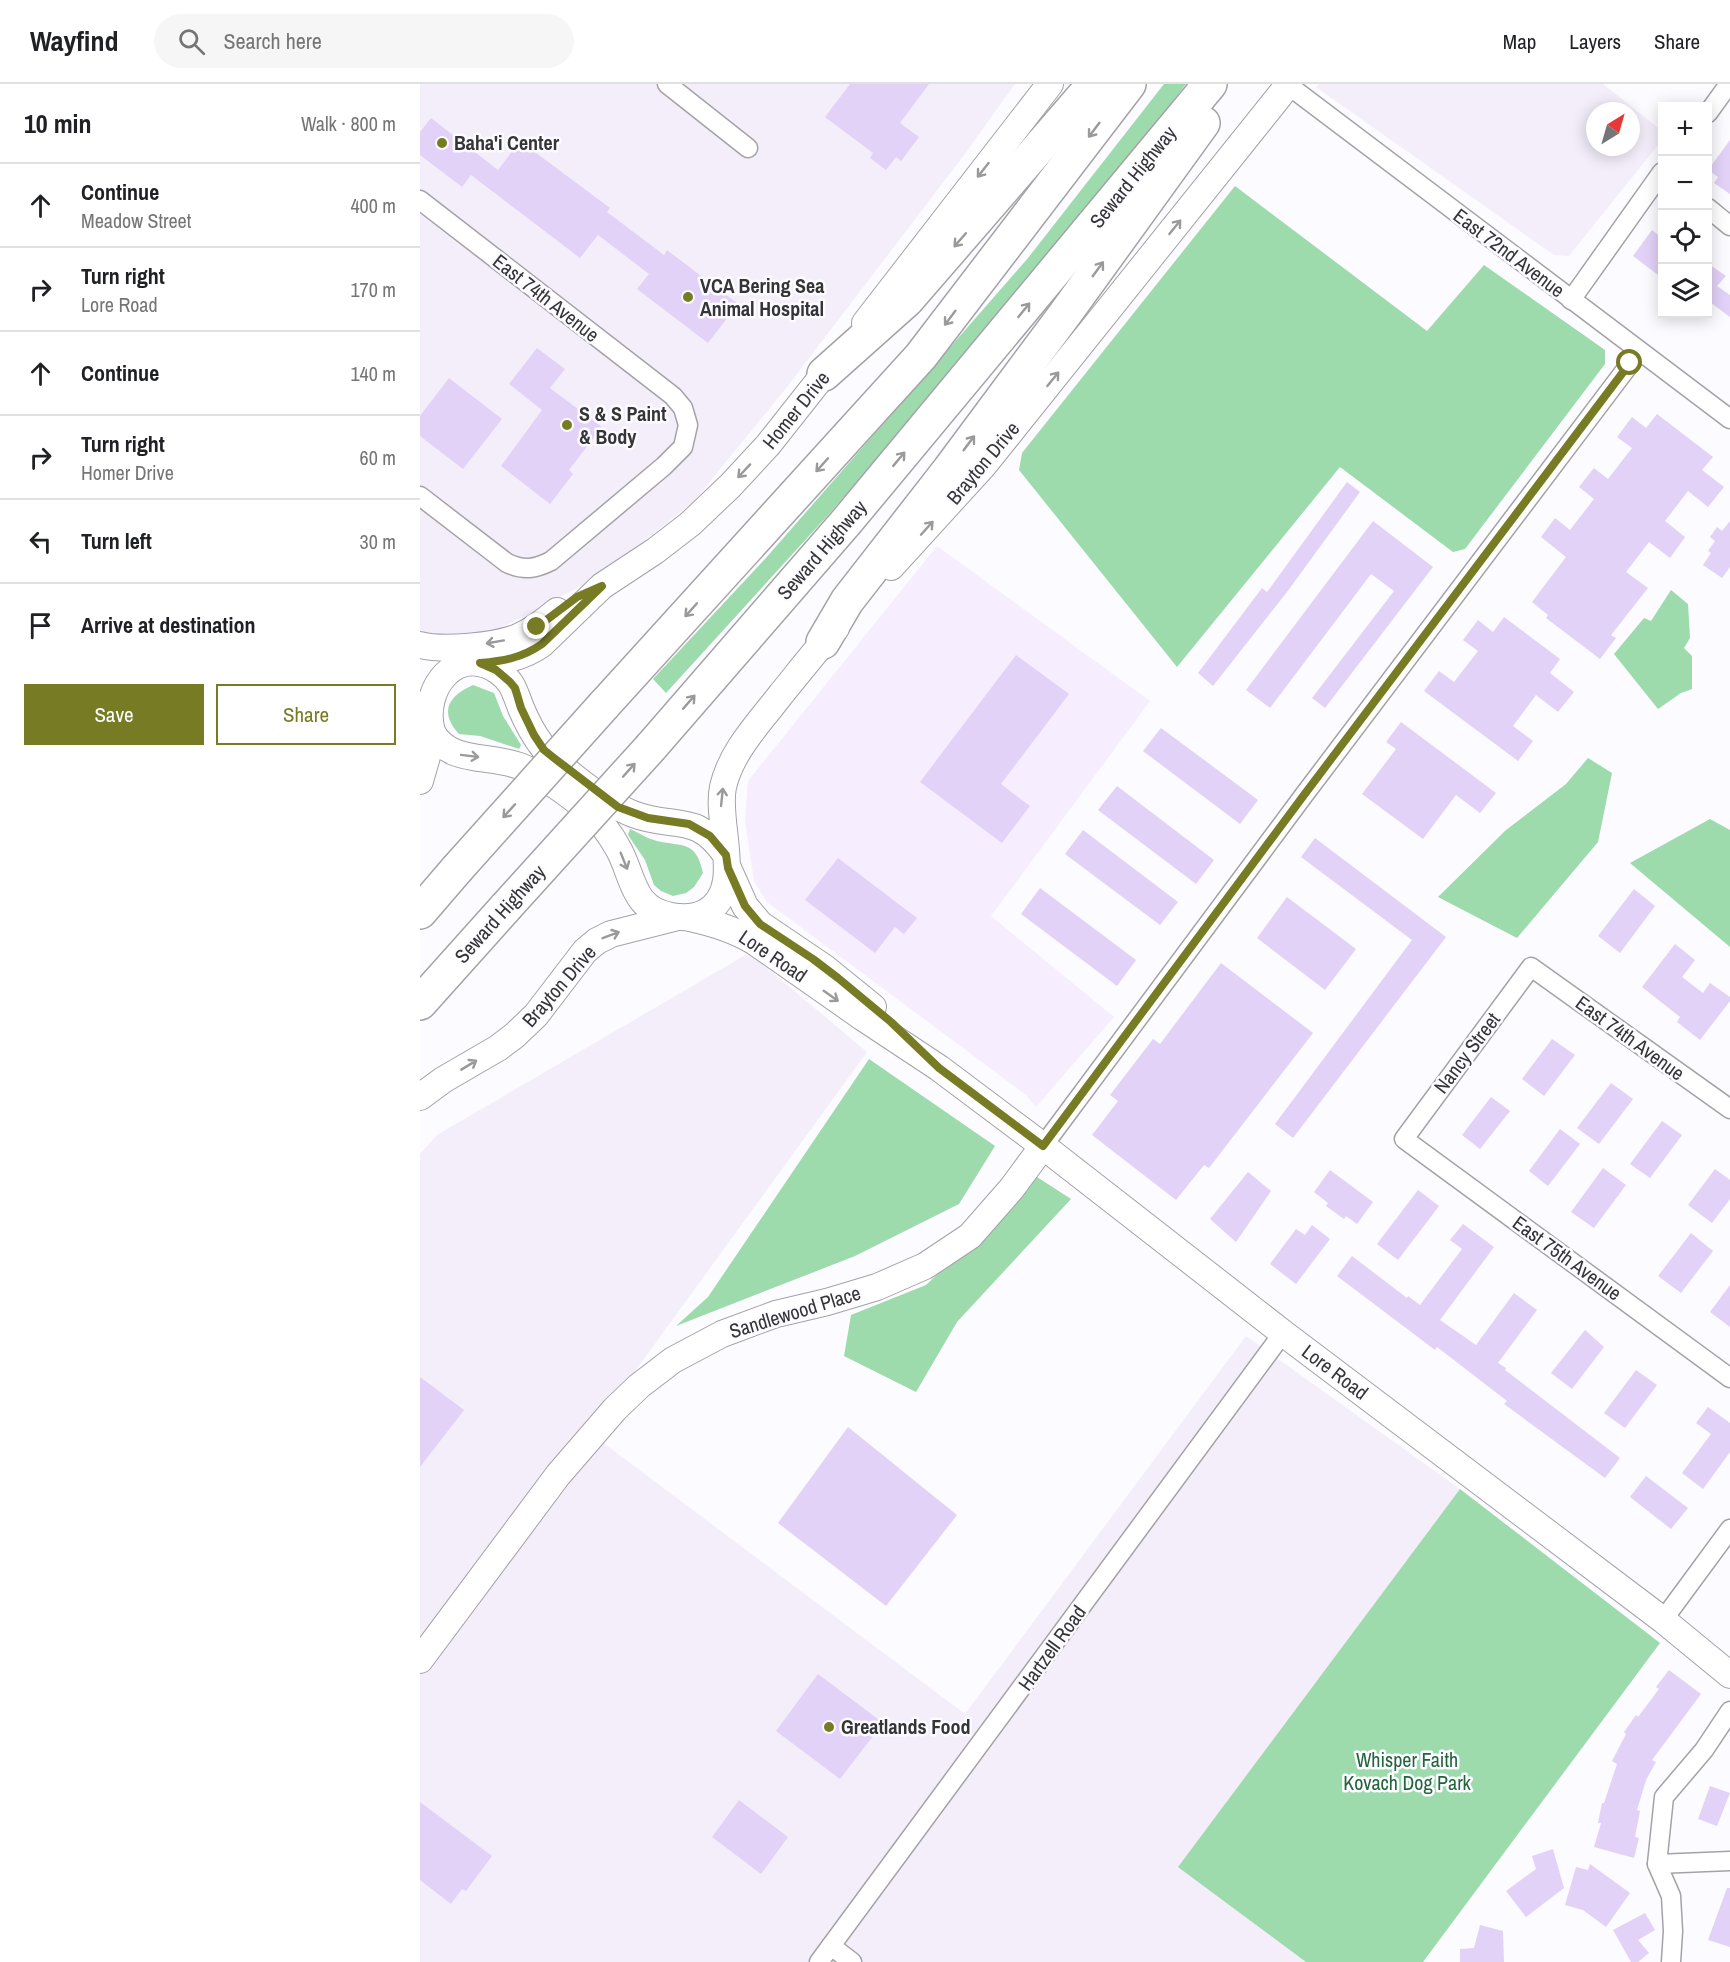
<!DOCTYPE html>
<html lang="en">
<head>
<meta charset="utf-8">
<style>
  :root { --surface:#fff; --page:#f6f6f6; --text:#202124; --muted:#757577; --line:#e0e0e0; --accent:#777b24 }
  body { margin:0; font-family:"Archivo Narrow",sans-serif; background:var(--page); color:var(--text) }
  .controls { position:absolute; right:18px; top:18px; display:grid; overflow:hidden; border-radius:0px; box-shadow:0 3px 15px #0003 }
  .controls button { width:54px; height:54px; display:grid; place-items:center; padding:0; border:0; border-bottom:2px solid var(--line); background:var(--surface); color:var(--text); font:30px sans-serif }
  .compass { position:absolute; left:1166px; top:18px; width:54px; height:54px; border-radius:50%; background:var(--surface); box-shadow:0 3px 15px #0003; rotate:37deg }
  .stop { position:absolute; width:18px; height:18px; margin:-14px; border:4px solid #777b24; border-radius:50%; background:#fff }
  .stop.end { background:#777b24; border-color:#fff; box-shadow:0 2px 6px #0008 }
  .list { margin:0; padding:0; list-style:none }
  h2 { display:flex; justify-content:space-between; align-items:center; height:78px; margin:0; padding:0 24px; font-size:26px }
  h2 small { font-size:20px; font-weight:400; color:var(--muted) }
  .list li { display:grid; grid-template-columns:39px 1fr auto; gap:18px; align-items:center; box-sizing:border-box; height:84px; padding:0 24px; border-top:2px solid var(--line) }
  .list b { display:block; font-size:22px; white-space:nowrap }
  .list p { margin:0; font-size:20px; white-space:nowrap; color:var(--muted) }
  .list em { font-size:20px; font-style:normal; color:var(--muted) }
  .actions { display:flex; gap:12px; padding:18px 24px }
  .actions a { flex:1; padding:14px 0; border:2px solid var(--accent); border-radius:0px; text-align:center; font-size:21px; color:var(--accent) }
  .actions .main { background:var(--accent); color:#fff }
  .icon { flex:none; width:33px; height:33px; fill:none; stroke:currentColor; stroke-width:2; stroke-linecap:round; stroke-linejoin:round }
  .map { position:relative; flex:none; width:1310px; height:1878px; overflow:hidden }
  header { display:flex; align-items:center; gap:36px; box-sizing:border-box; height:84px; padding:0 30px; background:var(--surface); border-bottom:2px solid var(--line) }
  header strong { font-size:28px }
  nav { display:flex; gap:33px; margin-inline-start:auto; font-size:21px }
  .search { width:420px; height:54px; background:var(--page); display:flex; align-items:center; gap:15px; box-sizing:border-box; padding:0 21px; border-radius:33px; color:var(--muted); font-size:22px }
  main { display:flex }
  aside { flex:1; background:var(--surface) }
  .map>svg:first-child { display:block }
</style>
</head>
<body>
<header>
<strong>Wayfind</strong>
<div class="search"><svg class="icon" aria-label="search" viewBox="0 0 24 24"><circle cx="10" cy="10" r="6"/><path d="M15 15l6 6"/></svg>Search here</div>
<nav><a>Map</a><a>Layers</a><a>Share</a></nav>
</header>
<main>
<aside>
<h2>10 min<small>Walk · 800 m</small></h2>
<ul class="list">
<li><svg class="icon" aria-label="ahead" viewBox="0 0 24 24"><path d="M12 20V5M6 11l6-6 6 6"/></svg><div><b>Continue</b><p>Meadow Street</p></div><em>400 m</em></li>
<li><svg class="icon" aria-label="right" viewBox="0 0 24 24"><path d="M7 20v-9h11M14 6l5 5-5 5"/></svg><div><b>Turn right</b><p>Lore Road</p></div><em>170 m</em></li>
<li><svg class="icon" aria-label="ahead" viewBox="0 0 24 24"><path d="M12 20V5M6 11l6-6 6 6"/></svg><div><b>Continue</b></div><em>140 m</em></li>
<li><svg class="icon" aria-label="right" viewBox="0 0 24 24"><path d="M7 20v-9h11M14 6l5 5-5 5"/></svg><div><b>Turn right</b><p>Homer Drive</p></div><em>60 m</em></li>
<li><svg class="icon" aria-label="left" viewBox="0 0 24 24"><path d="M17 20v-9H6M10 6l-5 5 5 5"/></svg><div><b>Turn left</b></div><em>30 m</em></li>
<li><svg class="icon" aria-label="arrive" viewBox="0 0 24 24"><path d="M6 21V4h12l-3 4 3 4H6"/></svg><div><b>Arrive at destination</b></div></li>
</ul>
<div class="actions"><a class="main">Save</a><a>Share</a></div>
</aside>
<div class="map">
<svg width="1310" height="1878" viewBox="0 0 1310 1878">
  <rect width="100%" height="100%" fill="#fcfbff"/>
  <!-- commercial -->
  <path fill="#f6eefe" d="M517,462L730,617L571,832L694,933L616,1023L606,1011L347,818L334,797L325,737L328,697Z"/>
  <!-- built -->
  <g fill="#f3eefa" fill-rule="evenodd">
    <path d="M0,0H595L544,71L367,303L274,417L180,492L83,543L35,554L0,549Z"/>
    <path d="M899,0H1183L1242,47V56L1149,172L1134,171L896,3ZM1175,27H1211V63H1175Z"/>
    <path d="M329,869L447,968L170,1349L545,1630L826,1252L1040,1405L759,1782L886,1878H0V1070L17,1051Z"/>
  </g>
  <!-- green -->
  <g fill="#9ddaac">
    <path d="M744,0H766L663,134L534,287L409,430L246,609L233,595L345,475L608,174Z"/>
    <path d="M815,102L1007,247L1064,181L1185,266V280L1045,465L1033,468L920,383L757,583L599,386L602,369Z"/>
    <path d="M1251,506L1268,520L1270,554L1264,564L1272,572V605L1261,609L1238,625L1194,570L1224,534L1231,537Z"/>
    <path d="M53,601L74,609L83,632L101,661L99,665L60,652L39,650C19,628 28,612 53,601Z"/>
    <path d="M1168,674L1192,689L1178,758L1097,854L1018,813L1086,746L1146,700Z"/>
    <path d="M1290,735L1310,746V863L1210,779Z"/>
    <path d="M210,745C219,749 228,755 237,757C263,763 276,756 283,789L274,803L266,809L253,812L241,807L234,801L225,776L208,751Z"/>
    <path d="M449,975L575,1062L539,1120L435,1172L256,1242L288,1213Z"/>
    <path d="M617,1093L651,1115L537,1238L496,1308L424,1272L431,1231L506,1201L586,1126Z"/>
    <path d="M1040,1405L1240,1559L1003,1878H886L758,1783Z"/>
  </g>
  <!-- building -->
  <g fill="#e3d2f8">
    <path d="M430,0H509L480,39L499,53L481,77L476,73L466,86L450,74L453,69L405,33Z"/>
    <path d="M11,34L78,86L100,57L190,124L187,128L244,171L247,166L318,220L288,259L217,205L229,190L178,151L160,174L51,91L42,103L0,71V48Z"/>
    <path d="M1310,56V110L1294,99L1298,93L1288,86Z"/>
    <path d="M1232,146L1242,154V194L1213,172Z"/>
    <path d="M1287,179L1306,192L1297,202L1310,211V233L1287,216Z"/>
    <path d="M117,264L145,285L130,304L182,343L149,386L153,390L130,420L81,382L122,326L89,300Z"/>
    <path d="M29,294L82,335L43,385L0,352V332Z"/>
    <path d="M1237,330L1293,373L1282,386L1304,403L1288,423L1268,407L1245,437L1265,453L1250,474L1229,458L1206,488L1228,504L1191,551L1196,554L1180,575L1126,534L1128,531L1112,518L1146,473L1121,453L1135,434L1150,446L1174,415L1159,403L1174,384L1188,395L1212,364L1197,353L1212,333L1226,344Z"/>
    <path d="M927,398L940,408L867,508L793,602L778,589L842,504L847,508Z"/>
    <path d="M953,437L1013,483L905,624L892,614L974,507L951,490L850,624L826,606Z"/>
    <path d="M1310,437V483L1302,494L1283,481L1291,469L1288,467L1295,457L1290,453L1297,443L1302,447Z"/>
    <path d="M1084,533L1140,575L1130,589L1154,608L1138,628L1116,611L1093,642L1113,657L1098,677L1004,607L1019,587L1034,598L1058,567L1043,556L1058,536L1073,548Z"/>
    <path d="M596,571L649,610L581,700L610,722L582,759L500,698Z"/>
    <path d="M981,638L1076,709L1060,729L1036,711L1003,755L942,710L976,665L966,658Z"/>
    <path d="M741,644L838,716L820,740L723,667Z"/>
    <path d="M697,702L794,776L776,800L678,726Z"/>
    <path d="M663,746L758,818L740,841L645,770Z"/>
    <path d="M895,754L1026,853L873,1054L855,1040L992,856L881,773Z"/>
    <path d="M418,774L497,834L484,850L475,843L455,869L385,816Z"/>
    <path d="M620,804L716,876L697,902L601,830Z"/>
    <path d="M1214,805L1235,822L1200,869L1178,852Z"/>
    <path d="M867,813L936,865L905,906L837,854Z"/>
    <path d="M1255,860L1275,876L1262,893L1283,909L1290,899L1310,913V917L1280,956L1257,938L1260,933L1222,903Z"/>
    <path d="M801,879L893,949L789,1084L784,1081L756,1116L672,1051L698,1017L690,1011L733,955L740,960Z"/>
    <path d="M1132,955L1155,971L1124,1012L1102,995Z"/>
    <path d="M1191,999L1213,1015L1179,1060L1157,1044Z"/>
    <path d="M1071,1013L1090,1027L1060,1065L1042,1051Z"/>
    <path d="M1242,1037L1262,1051L1230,1094L1210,1080Z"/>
    <path d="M1140,1045L1160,1060L1128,1102L1109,1087Z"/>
    <path d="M1183,1084L1206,1101L1174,1144L1151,1128Z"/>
    <path d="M1295,1085L1310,1096V1115L1292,1139L1268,1121Z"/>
    <path d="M910,1086L953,1118L937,1140L926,1132L924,1135L906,1122L908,1119L894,1108Z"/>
    <path d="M828,1088L851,1107L816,1158L790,1135Z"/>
    <path d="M998,1106L1019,1122L978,1176L957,1160Z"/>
    <path d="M1043,1140L1074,1163L1020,1236L1056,1261L1094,1209L1117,1226L1078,1279L1086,1284L1085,1286L1200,1374L1185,1394L1084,1320L1087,1317L1017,1263L1015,1266L917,1192L932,1172L987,1214L988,1212L1000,1221L1042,1165L1030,1156Z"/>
    <path d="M892,1141L910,1155L876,1200L850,1180L876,1145L885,1151Z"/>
    <path d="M1271,1149L1293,1167L1261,1209L1238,1192Z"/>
    <path d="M1310,1201V1243L1290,1228Z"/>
    <path d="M1165,1246L1184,1263L1152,1305L1131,1289Z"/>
    <path d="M1216,1286L1237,1301L1205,1344L1184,1329Z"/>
    <path d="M0,1293L44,1326L0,1383Z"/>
    <path d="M1288,1323L1310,1339V1368L1283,1405L1262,1389L1291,1350L1276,1339Z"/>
    <path d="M428,1343L537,1431L466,1522L358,1439Z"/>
    <path d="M1226,1392L1268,1424L1251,1445L1210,1413Z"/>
    <path d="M1249,1586L1281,1610L1232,1676L1236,1678L1226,1696L1217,1726L1220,1727L1215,1753L1219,1754L1214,1774L1174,1763L1181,1739H1178L1182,1719H1184L1197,1680L1192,1677L1206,1650L1204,1648L1216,1631L1218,1633L1239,1605L1236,1603Z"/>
    <path d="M398,1590L463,1639L420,1695L356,1647Z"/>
    <path d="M1290,1702L1310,1709L1297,1742L1278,1735Z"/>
    <path d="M319,1716L368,1753L341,1790L292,1753Z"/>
    <path d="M0,1718L72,1772L46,1807L42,1805L31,1820L0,1796Z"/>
    <path d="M1133,1765L1144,1804L1106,1833L1086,1807L1116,1785L1112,1772Z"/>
    <path d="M1170,1780L1210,1809L1186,1843L1163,1826L1145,1821L1156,1783L1168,1786Z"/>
    <path d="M1307,1804H1310V1863L1288,1856Z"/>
    <path d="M1225,1829L1235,1846L1218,1856L1229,1869L1218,1878H1211L1193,1846Z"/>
    <path d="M1060,1841L1083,1847L1084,1878H1040V1865L1054,1864Z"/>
  </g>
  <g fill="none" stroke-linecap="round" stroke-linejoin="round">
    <defs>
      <g id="street">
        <path d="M247,0L328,64"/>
        <path d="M868,1L1310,335"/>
        <path d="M1288,29L1309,0"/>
        <path d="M0,116L253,312L263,324L268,341L263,363L244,382L131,477C115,485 104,487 87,479L0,412"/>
        <path d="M1288,124L1310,142"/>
        <path d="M1151,216L1242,88"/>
        <path d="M1310,1025L1111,883L984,1055L1310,1294"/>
        <path d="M623,1062L884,711L1219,268"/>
        <path d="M1243,1536L1310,1445"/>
        <path d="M1237,1780L1310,1777"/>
        <path d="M411,1862L432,1878"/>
        <path d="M399,1878L863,1249"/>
        <path d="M1251,1878L1253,1847L1251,1812L1237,1780L1244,1713L1284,1666L1310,1627"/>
      </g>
      <g id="secondary">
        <path d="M445,239L630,0"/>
        <path d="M471,483L564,381L869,0"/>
        <path d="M0,561C23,567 76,562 98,553C112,547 125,537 137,527"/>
        <path d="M60,579C83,577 102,574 122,560L182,502L235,467L270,440L310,402L348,361L416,275"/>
        <path d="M0,697L8,669V638"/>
        <path d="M306,771C276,727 254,746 213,730C187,720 135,682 120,659C112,648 106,636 101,624C95,609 93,597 78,587C37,559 0,605 12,648C29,681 72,670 102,683C126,693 148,710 168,726C181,737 191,751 199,766C214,794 212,825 251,832C262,834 274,834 284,829C327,808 295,740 303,703C311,667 340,638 362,609C380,587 397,565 416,544"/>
        <path d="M308,784L325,822L340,840L405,884L453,923"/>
        <path d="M270,834C293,839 314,845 335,858L442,933L519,984L623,1062L863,1249L1243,1536L1310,1591"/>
        <path d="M0,1013L23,996L78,964L94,952L116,931L165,867L177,857L191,850L258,833"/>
        <path d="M0,1576L138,1391L195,1325L219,1302L253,1276L302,1250L356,1230L407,1218L457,1203L505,1182L550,1152L592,1104L623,1062"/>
      </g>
      <g id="highway">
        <path d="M404,290L487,216L674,0"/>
        <path d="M403,558L427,517L529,386L645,230L783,39"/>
        <path d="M184,621L501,272L709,0"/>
        <path d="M231,663L427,437L790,0"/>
        <path d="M0,828L37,785"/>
        <path d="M0,919L86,823"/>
      </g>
    </defs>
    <!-- street casing -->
    <use href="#street" stroke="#a4a2a7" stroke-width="21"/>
    <!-- secondary casing -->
    <use href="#secondary" stroke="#a4a2a7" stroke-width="28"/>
    <!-- highway casing -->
    <use href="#highway" stroke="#a4a2a7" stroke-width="36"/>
    <!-- street -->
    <use href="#street" stroke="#fff" stroke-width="18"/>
    <!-- secondary -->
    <use href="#secondary" stroke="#fff" stroke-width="26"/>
    <!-- highway -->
    <use href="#highway" stroke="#fff" stroke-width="33"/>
    <defs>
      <g id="highway-bridge">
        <path d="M37,785L184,621"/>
        <path d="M86,823L231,663"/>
      </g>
    </defs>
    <!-- highway-bridge casing -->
    <use href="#highway-bridge" stroke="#a4a2a7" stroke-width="36" stroke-linecap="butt"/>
    <!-- highway-bridge -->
    <use href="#highway-bridge" stroke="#fff" stroke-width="33"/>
  </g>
  <!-- one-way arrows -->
  <defs><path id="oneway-shaft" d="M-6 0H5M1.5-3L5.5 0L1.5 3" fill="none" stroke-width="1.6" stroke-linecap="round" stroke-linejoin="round" transform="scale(1.5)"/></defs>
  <g stroke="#9a9a9a">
    <use href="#oneway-shaft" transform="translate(674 46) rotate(127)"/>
    <use href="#oneway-shaft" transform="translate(563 86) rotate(128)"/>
    <use href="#oneway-shaft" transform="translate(755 143) rotate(-51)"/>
    <use href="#oneway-shaft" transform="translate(540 156) rotate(131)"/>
    <use href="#oneway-shaft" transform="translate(678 185) rotate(-54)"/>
    <use href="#oneway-shaft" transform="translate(604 226) rotate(-51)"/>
    <use href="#oneway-shaft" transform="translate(530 234) rotate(127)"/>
    <use href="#oneway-shaft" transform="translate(633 295) rotate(-51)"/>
    <use href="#oneway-shaft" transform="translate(549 359) rotate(-53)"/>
    <use href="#oneway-shaft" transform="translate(479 375) rotate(-50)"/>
    <use href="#oneway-shaft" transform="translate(402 381) rotate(132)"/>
    <use href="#oneway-shaft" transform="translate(324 387) rotate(133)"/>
    <use href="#oneway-shaft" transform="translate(507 444) rotate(-48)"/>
    <use href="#oneway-shaft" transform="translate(271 526) rotate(132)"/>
    <use href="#oneway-shaft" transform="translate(75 558) rotate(170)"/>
    <use href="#oneway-shaft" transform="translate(269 618) rotate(-49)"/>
    <use href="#oneway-shaft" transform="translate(50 672) rotate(7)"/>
    <use href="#oneway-shaft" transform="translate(209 686) rotate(-48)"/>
    <use href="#oneway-shaft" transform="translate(302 713) rotate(-84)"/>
    <use href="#oneway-shaft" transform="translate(89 727) rotate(132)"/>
    <use href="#oneway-shaft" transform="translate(204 777) rotate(68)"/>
    <use href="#oneway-shaft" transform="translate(191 851) rotate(-21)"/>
    <use href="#oneway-shaft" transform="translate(411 912) rotate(35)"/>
    <use href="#oneway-shaft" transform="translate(49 981) rotate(-31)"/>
  </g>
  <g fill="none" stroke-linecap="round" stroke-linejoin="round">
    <!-- route -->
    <path stroke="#777b24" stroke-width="8" d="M117,543L157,513L182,502L122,560C102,574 83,577 60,579L76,586L90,598L95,604L101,624L114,651L124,666L134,674L198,723L228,734L269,740L290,752L306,771L308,784L325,822L340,840L393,875L418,894L471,938L519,984L623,1062L884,711L1210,279"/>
  </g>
  <!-- markers -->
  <g fill="#777b24" stroke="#fcfbff" stroke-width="2">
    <circle cx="22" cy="59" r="6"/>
    <circle cx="268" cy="213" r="6"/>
    <circle cx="147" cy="341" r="6"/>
    <circle cx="409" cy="1643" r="6"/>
  </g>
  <g text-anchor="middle" stroke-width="5" stroke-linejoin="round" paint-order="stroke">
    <!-- poi labels -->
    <g font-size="20" font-weight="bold" fill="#353436" stroke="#fcfbff" text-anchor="start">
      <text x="34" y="66">Baha'i Center</text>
      <text x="280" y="209">VCA Bering Sea<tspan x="280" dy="23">Animal Hospital</tspan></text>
      <text x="159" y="337">S &amp; S Paint<tspan x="159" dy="23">&amp; Body</tspan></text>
      <text x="421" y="1650">Greatlands Food</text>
    </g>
    <!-- street labels -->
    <g font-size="20" fill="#353436" stroke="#fcfbff">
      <text transform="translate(713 93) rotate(-51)" y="7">Seward Highway</text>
      <text transform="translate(1089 169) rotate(37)" y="7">East 72nd Avenue</text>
      <text transform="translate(126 214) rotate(38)" y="7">East 74th Avenue</text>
      <text transform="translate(376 326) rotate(-51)" y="7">Homer Drive</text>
      <text transform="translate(563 379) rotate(-50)" y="7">Brayton Drive</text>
      <text transform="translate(402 466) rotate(-49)" y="7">Seward Highway</text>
      <text transform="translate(80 830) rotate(-48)" y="7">Seward Highway</text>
      <text transform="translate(353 872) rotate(34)" y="7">Lore Road</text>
      <text transform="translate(139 902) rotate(-49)" y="7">Brayton Drive</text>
      <text transform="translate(1210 954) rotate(36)" y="7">East 74th Avenue</text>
      <text transform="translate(1047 969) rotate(-53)" y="7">Nancy Street</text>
      <text transform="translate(1147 1174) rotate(36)" y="7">East 75th Avenue</text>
      <text transform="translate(375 1228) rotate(-17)" y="7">Sandlewood Place</text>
      <text transform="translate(915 1288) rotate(37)" y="7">Lore Road</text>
      <text transform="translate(632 1564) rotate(-54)" y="7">Hartzell Road</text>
    </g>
    <!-- park labels -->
    <g font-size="20" fill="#22653a" stroke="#fcfbff">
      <text x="987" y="1683">Whisper Faith<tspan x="987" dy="23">Kovach Dog Park</tspan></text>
    </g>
  </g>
</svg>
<div class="controls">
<button>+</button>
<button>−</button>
<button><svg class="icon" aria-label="locate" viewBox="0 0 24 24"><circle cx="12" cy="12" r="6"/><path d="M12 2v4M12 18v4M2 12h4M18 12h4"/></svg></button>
<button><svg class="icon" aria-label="layers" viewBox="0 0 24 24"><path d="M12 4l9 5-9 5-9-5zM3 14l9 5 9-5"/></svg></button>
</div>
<svg class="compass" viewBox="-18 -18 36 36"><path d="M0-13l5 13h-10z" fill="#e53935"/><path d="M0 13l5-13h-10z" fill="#757577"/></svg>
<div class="stop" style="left:1210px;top:279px"></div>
<div class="stop end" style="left:117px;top:543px"></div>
</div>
</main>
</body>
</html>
